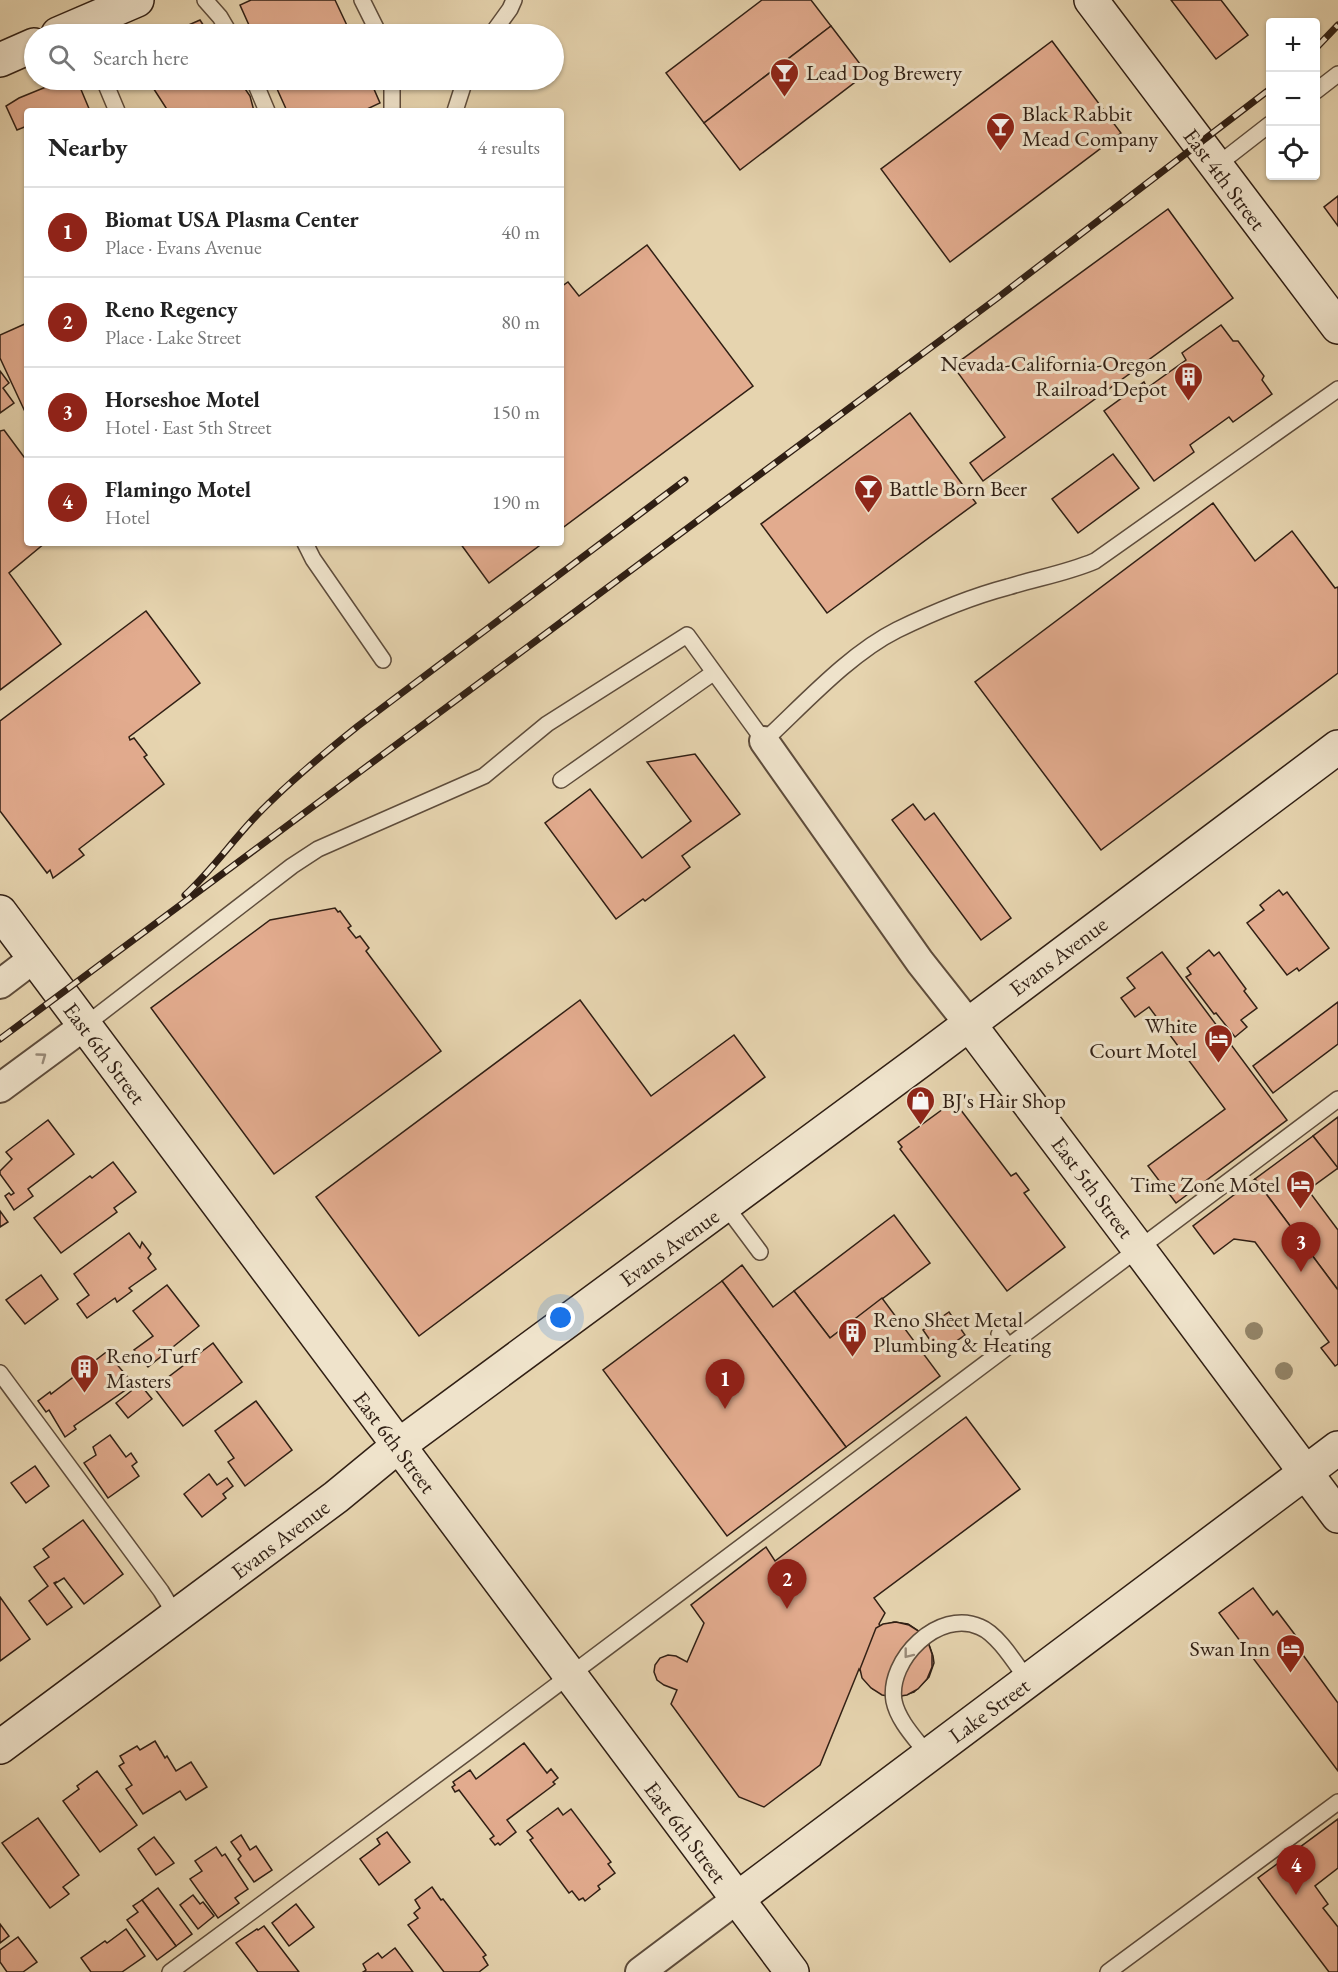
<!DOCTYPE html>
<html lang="en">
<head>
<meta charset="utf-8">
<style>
  :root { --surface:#fff; --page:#f6f6f6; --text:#222; --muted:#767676; --line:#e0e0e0; --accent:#8f2418 }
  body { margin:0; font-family:"EB Garamond",serif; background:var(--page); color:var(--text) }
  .controls { position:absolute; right:18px; top:18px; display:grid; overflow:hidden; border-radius:6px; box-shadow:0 2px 4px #0004 }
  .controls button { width:54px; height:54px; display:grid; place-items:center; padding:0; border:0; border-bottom:2px solid var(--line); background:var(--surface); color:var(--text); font:30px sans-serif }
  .you { position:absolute; left:561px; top:1318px; width:21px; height:21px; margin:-15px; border:4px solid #fff; border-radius:50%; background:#1a73e8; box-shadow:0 0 0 9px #1a73e833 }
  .badge { display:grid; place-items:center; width:39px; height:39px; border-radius:50%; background:var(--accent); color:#fff; font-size:20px; font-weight:700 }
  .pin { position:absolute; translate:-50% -50px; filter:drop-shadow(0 2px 3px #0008) }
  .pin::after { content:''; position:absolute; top:32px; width:21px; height:18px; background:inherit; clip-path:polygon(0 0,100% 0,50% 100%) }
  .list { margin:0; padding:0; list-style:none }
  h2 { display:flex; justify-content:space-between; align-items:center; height:78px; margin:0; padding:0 24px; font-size:26px }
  h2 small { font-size:20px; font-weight:400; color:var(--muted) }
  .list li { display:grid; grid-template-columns:39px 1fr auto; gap:18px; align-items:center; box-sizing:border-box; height:90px; padding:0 24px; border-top:2px solid var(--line) }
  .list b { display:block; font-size:22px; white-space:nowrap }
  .list p { margin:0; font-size:20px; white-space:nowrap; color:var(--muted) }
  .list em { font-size:20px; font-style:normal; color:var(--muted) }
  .icon { flex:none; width:33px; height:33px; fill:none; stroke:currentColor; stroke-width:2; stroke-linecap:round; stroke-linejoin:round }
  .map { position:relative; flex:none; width:1338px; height:1972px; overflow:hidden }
  .search { position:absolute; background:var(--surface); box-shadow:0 2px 4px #0004; left:24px; top:24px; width:540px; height:66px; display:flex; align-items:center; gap:15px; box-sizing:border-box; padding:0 21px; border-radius:33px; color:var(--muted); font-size:22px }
  .panel { position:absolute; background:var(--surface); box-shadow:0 2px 4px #0004; left:24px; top:108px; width:540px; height:438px; border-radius:6px }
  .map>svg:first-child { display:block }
</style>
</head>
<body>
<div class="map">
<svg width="1338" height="1972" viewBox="0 0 1338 1972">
  <rect width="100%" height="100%" fill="#e6d4af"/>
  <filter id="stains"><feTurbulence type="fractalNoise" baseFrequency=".00333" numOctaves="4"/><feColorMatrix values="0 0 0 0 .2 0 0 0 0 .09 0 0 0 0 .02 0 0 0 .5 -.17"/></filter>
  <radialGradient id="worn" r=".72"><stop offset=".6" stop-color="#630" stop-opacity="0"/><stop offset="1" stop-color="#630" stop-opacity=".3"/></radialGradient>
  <!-- building -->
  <g fill="#e2ab8e" stroke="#301f14" stroke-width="1.5">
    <path d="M251,0H335L351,34H253L240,5Z"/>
    <path d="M762,0H811L831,26L704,123L666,73Z"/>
    <path d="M1171,0H1221L1248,35L1216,59Z"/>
    <path d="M200,20L209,34H168Z"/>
    <path d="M831,26L867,73L740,170L704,123Z"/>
    <path d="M1052,41L1121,133L950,262L881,169Z"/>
    <path d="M63,80H77L90,111H27V126L17,130L6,106L19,98Z"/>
    <path d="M148,80H239L250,96L254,111H168Z"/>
    <path d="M273,80H370L380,103L363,111H287Z"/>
    <path d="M1338,196V226L1324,207Z"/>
    <path d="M1168,209L1233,298L983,481L970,463L1005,437L953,366Z"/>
    <path d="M647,245L753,386L561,529V287L568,282L579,296Z"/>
    <path d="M27,323V416L0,358V335Z"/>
    <path d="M1221,325L1233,341H1238L1264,376L1262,380L1272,394L1233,422L1229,417L1190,445L1194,452L1154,481L1104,411L1144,382L1147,388L1186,360L1182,353Z"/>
    <path d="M0,371L9,383L3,388L14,403L0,413Z"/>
    <path d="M910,413L976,503L827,613L761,524Z"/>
    <path d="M4,430L27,461V543H45L9,573L61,644L0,690V431Z"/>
    <path d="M1113,454L1139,488L1078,533L1052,499Z"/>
    <path d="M1213,503L1255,561L1292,531L1335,588L1338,587V673L1101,850L975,682Z"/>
    <path d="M460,543H543L489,583Z"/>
    <path d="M146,611L200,683L129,737L130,740L134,738L147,755L144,757L164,784L79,849L84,855L53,878L50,870L47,873L0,811V721Z"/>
    <path d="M695,754L740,814L682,856L690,867L645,901L643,899L616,919L545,823L590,789L642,858L691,821L647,762Z"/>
    <path d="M913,804L925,820L934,813L1011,918L981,940L892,820Z"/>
    <path d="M1279,890L1283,895L1287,892L1329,948L1299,971L1297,968L1287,975L1247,923L1264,910L1260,905Z"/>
    <path d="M335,908L338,912L340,911L351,926L348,928L356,938L360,936L369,948L366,951L441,1051L274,1174L151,1008L270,920Z"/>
    <path d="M1209,950L1214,956L1219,952L1246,989L1244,991L1257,1008L1241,1020L1247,1027L1235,1037L1216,1013L1214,1014L1186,977L1191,974L1187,968Z"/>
    <path d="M1162,952L1287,1120L1176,1203L1148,1166L1225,1109L1149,1007L1135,1017L1121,998L1135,988L1127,978Z"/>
    <path d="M580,1000L651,1096L734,1035L765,1077L419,1336L316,1197Z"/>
    <path d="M1338,1002V1044L1273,1093L1253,1066Z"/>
    <path d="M954,1101L1011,1176L1016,1173L1029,1190L1024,1193L1065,1247L1007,1291L900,1149L902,1147L898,1142Z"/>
    <path d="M1338,1117V1169L1313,1136Z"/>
    <path d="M48,1120L74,1154L28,1189L33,1196L14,1210L5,1196L9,1193L11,1195L14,1193L0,1174V1171L12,1159L6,1152Z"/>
    <path d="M1313,1136L1338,1168L1308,1190L1338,1230V1290L1255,1179Z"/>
    <path d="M113,1162L136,1192L114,1208L117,1212L61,1253L34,1218L90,1176L92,1178Z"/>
    <path d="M1255,1179L1338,1290V1364L1335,1366L1321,1348L1329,1342L1255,1242L1234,1239L1214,1254L1193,1226Z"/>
    <path d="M0,1211L8,1222L0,1227Z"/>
    <path d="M894,1215L930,1263L830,1338L794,1291Z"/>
    <path d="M129,1233L140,1248L142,1242L151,1254L148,1258L156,1269L129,1288L132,1291L117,1302L115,1298L87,1318L77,1304L89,1295L74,1274Z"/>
    <path d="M742,1265L773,1307L794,1291L830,1338L882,1298L940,1376L846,1447L722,1281Z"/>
    <path d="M41,1275L58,1299L25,1324L6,1300Z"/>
    <path d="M722,1281L846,1447L727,1536L603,1370Z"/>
    <path d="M167,1285L199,1326L148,1367L134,1350L153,1336L133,1311Z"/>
    <path d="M949,1312L965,1335L939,1353L923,1330Z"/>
    <path d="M213,1343L242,1382L183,1426L154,1388Z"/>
    <path d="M109,1350L115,1357L112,1359L134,1384L74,1426L76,1429L65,1437L49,1410L46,1412L38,1401L50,1392L51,1394Z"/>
    <path d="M140,1384L152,1399L128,1418L116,1403Z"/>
    <path d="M256,1401L292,1450L245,1486L228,1462L234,1458L215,1431Z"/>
    <path d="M966,1417L1020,1489L874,1598L885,1613L879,1624L880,1626L894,1622L908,1624L926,1636L933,1656L934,1663L929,1677L914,1692L901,1696H893L873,1689L859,1669L820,1765L764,1807L739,1797L671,1704L677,1690L664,1685L657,1680L654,1672L655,1665L660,1658L668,1655L676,1656L687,1662L704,1623L691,1605L766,1547L775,1561Z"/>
    <path d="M110,1435L126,1457L131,1453L137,1462L132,1466L139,1476L108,1498L84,1463L96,1455L93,1447Z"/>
    <path d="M35,1466L49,1486L26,1503L11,1483Z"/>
    <path d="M209,1474L217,1485L227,1478L233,1486L223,1494L226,1498L202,1517L184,1494Z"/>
    <path d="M83,1520L123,1574L84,1604L64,1578L56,1583V1582L54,1583L72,1607L47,1625L29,1601L48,1586L34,1567L49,1557L43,1549Z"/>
    <path d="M1253,1588L1273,1615L1277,1611L1299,1640L1295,1644L1338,1703V1771L1219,1613Z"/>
    <path d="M0,1597L30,1639L0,1661Z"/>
    <path d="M896,1622L909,1625L920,1632L928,1642L932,1654V1667L927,1679L918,1689L907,1695L894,1697L882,1695L871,1688L862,1678L860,1669L876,1628L883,1624Z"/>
    <path d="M155,1741L165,1758L167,1756L176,1771L191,1762L207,1787L186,1800L180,1791L143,1814L126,1789L132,1785L119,1766L124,1763L120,1756L137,1746L140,1750Z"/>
    <path d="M524,1743L547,1773L551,1769L558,1778L553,1782L555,1784L507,1820L516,1832L500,1845L498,1843L495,1845L490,1839L494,1836L459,1790L455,1792L452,1787L455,1785L453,1782L470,1770L476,1779Z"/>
    <path d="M97,1771L137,1825L100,1852L63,1801L79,1789L77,1786Z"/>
    <path d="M558,1808L563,1815L571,1809L611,1862L608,1864L615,1873L598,1886L600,1889L585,1901L583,1898L579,1900L572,1891L569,1893L530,1840L533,1838L527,1831Z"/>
    <path d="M38,1818L79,1875L63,1887L69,1894L50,1908L2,1843Z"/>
    <path d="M1338,1819V1868L1315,1886L1328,1904L1323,1908L1338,1927V1972H1329L1258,1878Z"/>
    <path d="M387,1832L410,1862L379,1885L360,1859L380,1844L377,1839Z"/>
    <path d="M241,1835L250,1850L256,1846L272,1870L254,1882L238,1859L241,1856L231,1842Z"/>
    <path d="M154,1837L174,1863L156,1875L138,1849Z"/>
    <path d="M216,1847L222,1856L225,1854L248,1889L235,1898L239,1903L218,1918L190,1879L202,1871L195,1861Z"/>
    <path d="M432,1887L441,1900L443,1899L486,1955L483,1957L488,1965L479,1972H444L408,1925L418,1918L414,1913L420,1908L415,1900Z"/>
    <path d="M158,1888L192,1934L176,1946L142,1900Z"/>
    <path d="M193,1895L200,1904L203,1902L214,1916L198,1929L180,1905Z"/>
    <path d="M142,1900L176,1946L157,1960L127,1920L138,1912L133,1906Z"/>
    <path d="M296,1904L314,1927L289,1946L272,1923Z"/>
    <path d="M0,1924L9,1936L0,1943Z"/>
    <path d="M264,1926L299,1972H258L236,1943L257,1929L258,1930Z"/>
    <path d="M126,1929L145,1956L122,1972H91L81,1958L105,1941L107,1943Z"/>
    <path d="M18,1937L37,1962L23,1972H7L0,1962V1950Z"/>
    <path d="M395,1948L413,1972H363L366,1970L363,1964L378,1953L382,1958Z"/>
  </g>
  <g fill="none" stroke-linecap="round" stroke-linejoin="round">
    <defs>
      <g id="lane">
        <path d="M205,0L220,17L230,34"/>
        <path d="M362,0L379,34"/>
        <path d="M492,34L510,9L514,0"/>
        <path d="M104,80L117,111"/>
        <path d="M254,80L267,111"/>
        <path d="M1316,91L1338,74"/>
        <path d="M392,111V80"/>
        <path d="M455,111L465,80"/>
        <path d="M1216,166L1270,124"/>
        <path d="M305,543L313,559L383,660"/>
        <path d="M561,780L713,673"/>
        <path d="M84,1026L292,866L318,849L484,776L547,724L687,635L764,741C804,704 849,654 897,630C932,613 970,597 1008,587C1037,578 1067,573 1095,561L1338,389"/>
        <path d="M725,1205L760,1252"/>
        <path d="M999,1334L1008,1346"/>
        <path d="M0,1373L161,1591L176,1616"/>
        <path d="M928,1755C916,1739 898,1721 894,1701C887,1660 939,1608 980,1627C998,1634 1017,1666 1029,1682"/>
        <path d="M170,1972L477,1745L1338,1099"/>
        <path d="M1108,1972L1338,1802"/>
      </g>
      <g id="street">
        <path d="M764,741L920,962L969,1024"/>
        <path d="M0,984L33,959"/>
        <path d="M0,1088L84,1026"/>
        <path d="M640,1972L737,1899"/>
      </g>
      <g id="secondary">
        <path d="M1091,0L1338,327"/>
        <path d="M58,34L137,0"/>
        <path d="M0,60L34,45"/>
        <path d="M0,912L792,1972"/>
        <path d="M969,1024L1138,1248L1338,1516"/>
        <path d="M0,1747L336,1497L398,1446L920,1061L1338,747"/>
        <path d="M737,1899L1338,1448"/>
      </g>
    </defs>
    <!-- lane casing -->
    <use href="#lane" stroke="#5e4c3b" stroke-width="18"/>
    <!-- street casing -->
    <use href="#street" stroke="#5e4c3b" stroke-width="32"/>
    <!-- secondary casing -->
    <use href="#secondary" stroke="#301f14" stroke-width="36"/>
    <!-- lane -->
    <use href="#lane" stroke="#efe3cb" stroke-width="15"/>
    <!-- street -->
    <use href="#street" stroke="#efe3cb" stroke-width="28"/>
    <!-- secondary -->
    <use href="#secondary" stroke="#efe3cb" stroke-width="33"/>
    <defs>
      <g id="rail">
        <path d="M1316,48L1338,25"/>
        <path d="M185,895C212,870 232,841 257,815C288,783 323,754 358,726L685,480"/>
        <path d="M0,1039L996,299L1270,89"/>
      </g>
    </defs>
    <!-- rail casing -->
    <use href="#rail" stroke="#301f14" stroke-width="7"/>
    <!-- rail -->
    <use href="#rail" stroke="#efe3cb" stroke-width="4.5" stroke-dasharray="14" stroke-linecap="butt"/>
  </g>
  <!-- trees -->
  <g fill="#94866a">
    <circle cx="1254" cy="1331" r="9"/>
    <circle cx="1284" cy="1371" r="9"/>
  </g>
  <!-- one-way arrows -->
  <defs><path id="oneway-chevron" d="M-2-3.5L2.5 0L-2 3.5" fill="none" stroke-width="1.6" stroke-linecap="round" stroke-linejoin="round" transform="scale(1.5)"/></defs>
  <g stroke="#998b79">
    <use href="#oneway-chevron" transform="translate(42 1057) rotate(-36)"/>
    <use href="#oneway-chevron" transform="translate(908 1654) rotate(128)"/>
  </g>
  <!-- icons -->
  <defs>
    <symbol id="bar-pin" viewBox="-11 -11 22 30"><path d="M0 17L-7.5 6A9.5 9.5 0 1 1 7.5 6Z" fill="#8f2418" stroke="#efe3cb"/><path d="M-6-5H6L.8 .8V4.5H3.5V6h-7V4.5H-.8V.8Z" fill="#fff"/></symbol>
    <symbol id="building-pin" viewBox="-11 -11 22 30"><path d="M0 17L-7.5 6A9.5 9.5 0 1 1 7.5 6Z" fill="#8f2418" stroke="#efe3cb"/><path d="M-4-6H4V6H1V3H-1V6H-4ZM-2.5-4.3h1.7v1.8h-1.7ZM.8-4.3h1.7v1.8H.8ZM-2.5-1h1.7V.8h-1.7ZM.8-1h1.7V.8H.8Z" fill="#fff"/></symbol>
    <symbol id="hotel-pin" viewBox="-11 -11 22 30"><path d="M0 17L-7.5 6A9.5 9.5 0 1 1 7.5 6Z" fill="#8f2418" stroke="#efe3cb"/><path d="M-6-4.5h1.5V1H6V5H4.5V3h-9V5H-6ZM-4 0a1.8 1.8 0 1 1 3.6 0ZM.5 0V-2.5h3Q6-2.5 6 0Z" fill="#fff"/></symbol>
    <symbol id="shop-pin" viewBox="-11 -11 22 30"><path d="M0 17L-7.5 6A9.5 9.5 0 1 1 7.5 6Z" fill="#8f2418" stroke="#efe3cb"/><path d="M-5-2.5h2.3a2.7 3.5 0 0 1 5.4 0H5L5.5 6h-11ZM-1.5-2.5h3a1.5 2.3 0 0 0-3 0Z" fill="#fff"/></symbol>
  </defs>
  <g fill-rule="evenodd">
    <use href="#bar-pin" x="768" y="56" width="33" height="45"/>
    <use href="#bar-pin" x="984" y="110" width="33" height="45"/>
    <use href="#building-pin" x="1172" y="360" width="33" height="45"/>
    <use href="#bar-pin" x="852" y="472" width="33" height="45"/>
    <use href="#hotel-pin" x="1202" y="1022" width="33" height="45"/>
    <use href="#shop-pin" x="904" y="1084" width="33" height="45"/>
    <use href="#hotel-pin" x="1284" y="1168" width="33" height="45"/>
    <use href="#building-pin" x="836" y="1316" width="33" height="45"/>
    <use href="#building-pin" x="68" y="1352" width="33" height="45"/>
    <use href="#hotel-pin" x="1274" y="1632" width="33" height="45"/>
  </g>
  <g text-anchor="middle" stroke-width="6" stroke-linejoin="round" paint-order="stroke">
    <!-- poi labels -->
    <g font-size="22" fill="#301f14" stroke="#efe3cb" text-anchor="start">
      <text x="806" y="80">Lead Dog Brewery</text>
      <text x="1022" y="121">Black Rabbit<tspan x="1022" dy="25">Mead Company</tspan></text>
      <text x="1167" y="371" text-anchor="end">Nevada-California-Oregon<tspan x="1167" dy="25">Railroad Depot</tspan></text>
      <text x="889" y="496">Battle Born Beer</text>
      <text x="1197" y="1033" text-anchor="end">White<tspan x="1197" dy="25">Court Motel</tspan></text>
      <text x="942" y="1108">BJ's Hair Shop</text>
      <text x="1280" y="1192" text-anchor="end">Time Zone Motel</text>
      <text x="873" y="1327">Reno Sheet Metal<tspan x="873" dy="25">Plumbing &amp; Heating</tspan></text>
      <text x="106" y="1363">Reno Turf<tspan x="106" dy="25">Masters</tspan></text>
      <text x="1270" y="1656" text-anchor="end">Swan Inn</text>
    </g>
    <!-- street labels -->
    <g font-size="22" fill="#301f14" stroke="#efe3cb">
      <text transform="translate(1225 179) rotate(53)" y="8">East 4th Street</text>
      <text transform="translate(1058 956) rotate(-37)" y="8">Evans Avenue</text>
      <text transform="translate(105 1053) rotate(53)" y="8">East 6th Street</text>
      <text transform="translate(1093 1187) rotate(53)" y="8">East 5th Street</text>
      <text transform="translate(669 1247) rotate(-36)" y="8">Evans Avenue</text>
      <text transform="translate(395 1442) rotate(53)" y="8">East 6th Street</text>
      <text transform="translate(280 1539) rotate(-37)" y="8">Evans Avenue</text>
      <text transform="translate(989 1710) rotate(-36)" y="8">Lake Street</text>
      <text transform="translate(686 1832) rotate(53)" y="8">East 6th Street</text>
    </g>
  </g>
  <rect width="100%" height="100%" filter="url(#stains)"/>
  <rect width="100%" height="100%" fill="url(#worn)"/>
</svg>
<div class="controls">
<button>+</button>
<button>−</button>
<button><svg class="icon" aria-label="locate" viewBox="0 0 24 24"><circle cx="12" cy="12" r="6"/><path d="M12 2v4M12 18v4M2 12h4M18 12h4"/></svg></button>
</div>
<div class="you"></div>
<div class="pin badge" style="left:725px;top:1409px">1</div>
<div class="pin badge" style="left:787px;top:1609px">2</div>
<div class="pin badge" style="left:1301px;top:1272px">3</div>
<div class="pin badge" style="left:1296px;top:1895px">4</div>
<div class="search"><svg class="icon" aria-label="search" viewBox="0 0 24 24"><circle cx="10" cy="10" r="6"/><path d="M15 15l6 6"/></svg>Search here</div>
<section class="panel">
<h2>Nearby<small>4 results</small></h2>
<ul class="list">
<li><span class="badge">1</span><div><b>Biomat USA Plasma Center</b><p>Place · Evans Avenue</p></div><em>40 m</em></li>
<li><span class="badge">2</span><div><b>Reno Regency</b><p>Place · Lake Street</p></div><em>80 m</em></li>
<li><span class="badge">3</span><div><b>Horseshoe Motel</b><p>Hotel · East 5th Street</p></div><em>150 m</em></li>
<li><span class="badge">4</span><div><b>Flamingo Motel</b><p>Hotel</p></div><em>190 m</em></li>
</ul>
</section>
</div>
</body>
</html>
